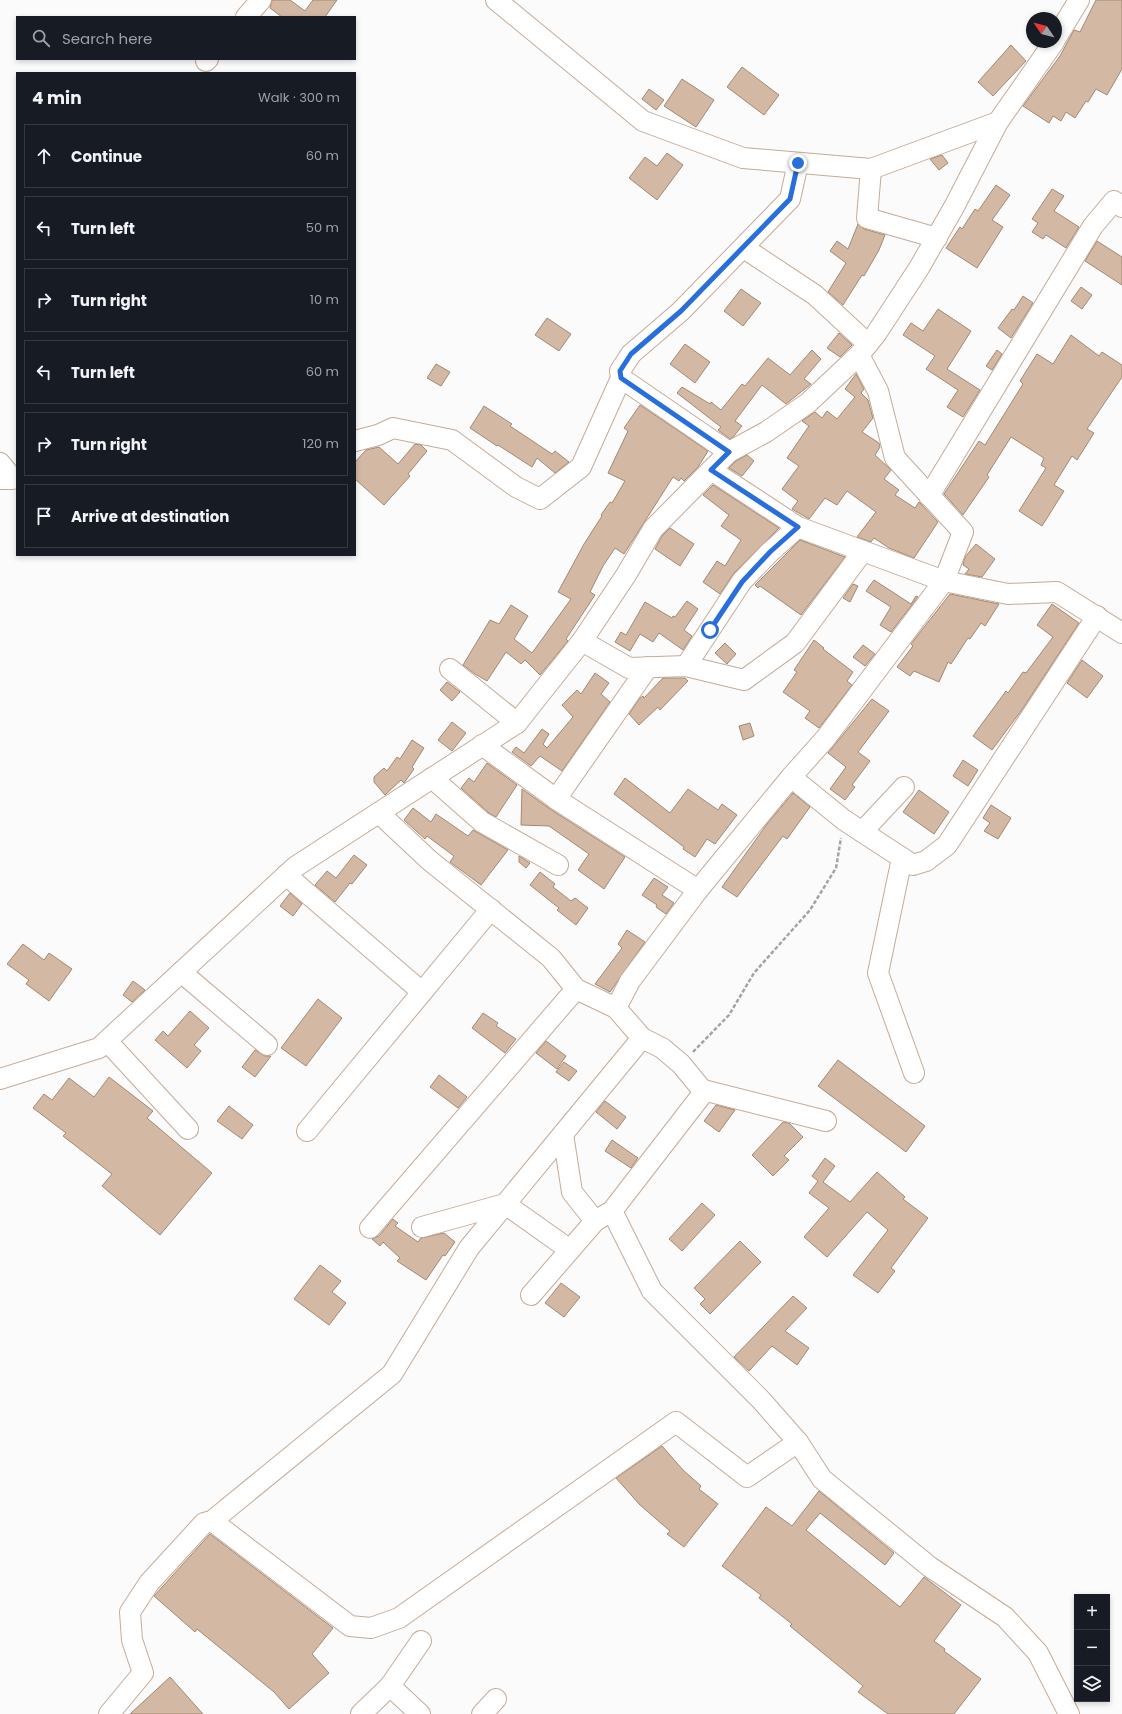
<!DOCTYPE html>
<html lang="en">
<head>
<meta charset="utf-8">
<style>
  :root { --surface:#171b24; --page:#242831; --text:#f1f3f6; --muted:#9ea1a6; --line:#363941 }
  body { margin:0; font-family:Poppins,sans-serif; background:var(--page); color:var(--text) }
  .controls { position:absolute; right:12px; bottom:12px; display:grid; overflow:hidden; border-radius:0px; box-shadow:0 2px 6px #0003 }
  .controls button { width:36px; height:36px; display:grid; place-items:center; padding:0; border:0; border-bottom:1px solid var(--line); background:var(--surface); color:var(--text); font:20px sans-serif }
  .compass { position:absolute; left:1026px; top:12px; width:36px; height:36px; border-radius:50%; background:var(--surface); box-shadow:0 2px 6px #0003; rotate:305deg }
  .stop { position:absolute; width:12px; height:12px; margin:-9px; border:3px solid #296fdb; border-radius:50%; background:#fff }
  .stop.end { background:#296fdb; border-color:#fff; box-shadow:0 1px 4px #0008 }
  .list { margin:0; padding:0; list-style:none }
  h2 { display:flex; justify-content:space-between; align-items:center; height:52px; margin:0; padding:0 16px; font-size:17px }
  h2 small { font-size:13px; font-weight:400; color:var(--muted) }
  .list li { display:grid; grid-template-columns:26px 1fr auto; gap:12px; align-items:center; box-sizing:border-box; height:64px; margin:0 8px 8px; padding:0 8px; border:1px solid var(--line); border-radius:0px }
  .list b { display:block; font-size:15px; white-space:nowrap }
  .list em { font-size:13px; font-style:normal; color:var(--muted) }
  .icon { flex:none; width:22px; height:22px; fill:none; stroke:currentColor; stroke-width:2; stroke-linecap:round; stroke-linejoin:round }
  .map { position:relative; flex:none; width:1122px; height:1714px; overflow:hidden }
  .search { position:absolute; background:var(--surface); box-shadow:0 2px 6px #0003; left:16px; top:16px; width:340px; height:44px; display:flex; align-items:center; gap:10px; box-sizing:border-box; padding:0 14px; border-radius:0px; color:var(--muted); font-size:15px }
  .panel { position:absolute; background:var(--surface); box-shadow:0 2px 6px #0003; left:16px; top:72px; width:340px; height:484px; border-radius:0px }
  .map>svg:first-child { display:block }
</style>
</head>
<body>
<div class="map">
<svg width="1122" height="1714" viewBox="0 0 1122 1714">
  <rect width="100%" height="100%" fill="#fbfbfb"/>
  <!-- building -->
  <g fill="#d3b8a3" stroke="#a28974">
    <path d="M272,0H290L305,11L313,0H337L325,17H282L270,8Z"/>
    <path d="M1096,0H1122V69L1107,95L1096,89L1088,102L1086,101L1075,118L1066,112L1061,121L1053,116L1049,123L1023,106L1060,56L1074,30L1080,32Z"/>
    <path d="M1011,45L1026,61L993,96L978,82Z"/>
    <path d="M742,67L779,95L764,115L727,87Z"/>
    <path d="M682,79L714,100L696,127L664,106Z"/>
    <path d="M649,89L664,100L656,110L642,99Z"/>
    <path d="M667,153L683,165L657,200L629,178L645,157L657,166Z"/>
    <path d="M942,155L948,163L939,170L930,159Z"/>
    <path d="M996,185L1010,195L992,220L1003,227L977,268L946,248L960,227L962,229L975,209L978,211Z"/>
    <path d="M1052,189L1064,196L1054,211L1079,227L1066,248L1046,235L1043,239L1032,232L1038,223L1032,219Z"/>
    <path d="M858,224L864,229L885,235L879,250L864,276L862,275L843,305L828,292L846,263L830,251L837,241L848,249Z"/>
    <path d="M1097,241L1122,257V285L1085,261Z"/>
    <path d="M1081,287L1092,295L1082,309L1071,301Z"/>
    <path d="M741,289L761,303L743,326L724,311Z"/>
    <path d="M1023,296L1033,303L1011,338L998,328L1012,309L1014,310Z"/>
    <path d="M938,309L971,331L947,369L980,390L963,417L947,407L958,390L926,369L935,356L903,335L911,323L923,331Z"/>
    <path d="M547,318L571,334L559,351L535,335Z"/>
    <path d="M839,333L852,345L840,357L827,348Z"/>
    <path d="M1071,335L1099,356L1102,352L1122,365V377L1087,429L1094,433L1077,460L1072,456L1054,485L1064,491L1042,526L1019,511L1046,468L1041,465L1044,458L1011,437L987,475L989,477L963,515L944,494L979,441L985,445L1023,384L1020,381L1037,354L1053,364Z"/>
    <path d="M685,344L710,362L695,383L670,364Z"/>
    <path d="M812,350L821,359L804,379L811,384L786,404L762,385L735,421L742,426L734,436L730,439L718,430L721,427L677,393L682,387L710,404L711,402L721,410L742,384L745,386L768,358L790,375Z"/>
    <path d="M997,350L1002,354L992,370L986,366Z"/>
    <path d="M436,364L450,372L441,386L427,378Z"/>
    <path d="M856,374L864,389L861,393L868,400L873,418L862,432L879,443L880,447L875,455L891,470L884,479L899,490L895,495L915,508L919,502L938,522L914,558L889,548L874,538L871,542L857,537L876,512L847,491L837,505L825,498L809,519L792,509L798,501L782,489L799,466L787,458L809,426L802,421L815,412L822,418L827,411L837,419L855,397L845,389Z"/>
    <path d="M640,405L708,451L698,467L684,481L681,478L679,481L673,477L624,554L615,548L603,566L590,592L595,595L566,639L568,641L540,675L525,660L521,664L506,652L487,681L475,674L463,665L490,620L499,624L511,605L528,616L514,639L532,653L571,599L558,592L584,544L602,516L601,515L610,502L612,503L625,481L608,473L628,431L624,428Z"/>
    <path d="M484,406L512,424L510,426L552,454L555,451L569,462L555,473L537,458L532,467L498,445L497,446L470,428Z"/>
    <path d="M415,444L421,445L427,451L408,474L410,476L384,505L355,479V462L366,450L379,447L398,464Z"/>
    <path d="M747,455L754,461L742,476L729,468L736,461Z"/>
    <path d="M713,485L779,528L734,573L720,594L703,582L717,561L725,566L741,540L721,526L729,515L703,495Z"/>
    <path d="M670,528L694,544L680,566L655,549L662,536Z"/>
    <path d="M800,540L845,557L801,615L760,586L758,588L755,585Z"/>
    <path d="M976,544L995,559L982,577L965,574L969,569L963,565L965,557Z"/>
    <path d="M874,580L911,604L916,596L918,597L891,632L880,625L891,607L866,591Z"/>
    <path d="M853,584L858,586L850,602L843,598Z"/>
    <path d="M950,594L999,604L985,626L981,623L970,639L968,638L951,664L948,662L939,682L914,671L910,676L897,667L913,646L911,644Z"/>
    <path d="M687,601L698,609L684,630L692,636L683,650L659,633L653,642L640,634L630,651L615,642L621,632L626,635L645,602L672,618L673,616L675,617Z"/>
    <path d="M1052,604L1079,623L1021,711L992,750L973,736L1006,691L1008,693L1023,672L1026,673L1053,637L1037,625Z"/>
    <path d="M814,640L824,648L823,649L853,672L847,681L852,685L819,728L805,718L810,711L783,692L797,672L794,670Z"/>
    <path d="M725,643L736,654L727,664L715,653Z"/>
    <path d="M863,645L875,654L865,666L853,657Z"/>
    <path d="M1082,660L1103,676L1087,698L1067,683Z"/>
    <path d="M595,673L609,683L601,694L610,702L562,771L540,756L531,766L512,752L516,747L524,753L542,729L549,734L543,744L547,748L573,717L562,705L577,690L581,694Z"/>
    <path d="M663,678H685L688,681L660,710L658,707L639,725L629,714L639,699L643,696L644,698Z"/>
    <path d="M447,682L460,692L452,701L440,690Z"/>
    <path d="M872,699L889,711L858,752L870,761L852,785L855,787L845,800L830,789L846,767L828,753Z"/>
    <path d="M452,722L466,733L452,751L438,740Z"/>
    <path d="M750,723L754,736L743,740L739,726Z"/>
    <path d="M412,740L424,748L412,767L414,769L404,783L401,780L385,795L374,782V777L384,768L387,771L397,757L400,759Z"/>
    <path d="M963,760L978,770L968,786L953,776Z"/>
    <path d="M487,763L517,785L496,817L489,813L461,788L469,778L474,782Z"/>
    <path d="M625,778L670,813L688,789L718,810L722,804L737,815L715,844L707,839L695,857L683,849L684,847L614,794Z"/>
    <path d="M522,789L550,809L625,857L604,889L578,870L589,854L549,826L521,825Z"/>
    <path d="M919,790L949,812L934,834L903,812Z"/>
    <path d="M793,793L810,807L787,839L783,836L737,897L722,887L767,824Z"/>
    <path d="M991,805L1011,818L998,839L984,831L990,823L983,818Z"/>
    <path d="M413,808L431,822L436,814L468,836L473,830L508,850L481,885L450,862L454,856L427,836L425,839L404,820Z"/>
    <path d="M354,855L367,865L352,884L350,883L335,902L315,885L327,871L336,878Z"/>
    <path d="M519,856L530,863L526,868L519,862Z"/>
    <path d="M540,872L555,884L553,887L571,901L575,898L588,908L576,925L557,910L559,908L530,885Z"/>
    <path d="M654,878L668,887L662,895L674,903L666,914L656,907L657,905L642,895Z"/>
    <path d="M290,893L302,904L293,916L280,906Z"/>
    <path d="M627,930L645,942L610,992L595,984L622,948L618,944Z"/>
    <path d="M23,944L44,960L49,953L72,969L49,1001L26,984L29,980L7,964Z"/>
    <path d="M133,981L145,990L132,1002L123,995Z"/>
    <path d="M318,999L342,1018L306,1066L281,1048Z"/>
    <path d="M190,1011L209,1028L194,1045L201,1051L187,1068L155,1040L163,1031L168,1036Z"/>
    <path d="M483,1013L498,1023L496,1026L516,1039L505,1053L472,1028Z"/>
    <path d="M546,1041L566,1056L557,1069L536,1053Z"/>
    <path d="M255,1050L265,1056H271L255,1077L242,1067Z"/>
    <path d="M838,1060L925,1126L906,1152L818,1086Z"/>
    <path d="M564,1062L577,1071L569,1081L556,1072Z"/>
    <path d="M439,1075L467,1097L458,1108L430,1087Z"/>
    <path d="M109,1077L153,1111L147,1118L212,1173L160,1235L102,1186L112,1174L63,1136L66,1133L33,1108L44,1094L52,1100L69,1078L94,1097Z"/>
    <path d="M605,1101L626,1117L617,1129L596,1112Z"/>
    <path d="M716,1105L735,1110L719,1132L704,1121Z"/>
    <path d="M229,1106L253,1125L242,1139L217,1121Z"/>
    <path d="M783,1122L789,1123L803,1137L784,1156L789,1160L773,1176L752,1155Z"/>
    <path d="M612,1140L638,1158L631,1168L605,1151Z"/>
    <path d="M825,1158L835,1166L823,1182L850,1202L877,1172L905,1197L903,1199L928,1218L891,1268L895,1271L878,1293L853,1275L888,1230L867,1212L827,1257L804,1237L829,1208L809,1193L818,1181L812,1176Z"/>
    <path d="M702,1203L715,1215L682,1251L669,1239Z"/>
    <path d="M393,1219L398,1223L395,1226L418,1242L421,1238L444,1233L455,1242L445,1256L443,1255L426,1280L397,1261L400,1258L383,1242L380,1246L372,1239L379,1236Z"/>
    <path d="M740,1241L761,1262L710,1314L700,1304L705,1299L694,1288Z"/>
    <path d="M320,1265L341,1281L332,1292L346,1303L329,1325L294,1299Z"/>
    <path d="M561,1283L580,1297L564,1317L545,1303Z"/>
    <path d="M793,1296L807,1308L785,1331L809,1348L797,1365L772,1346L749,1371L734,1357Z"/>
    <path d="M662,1446L683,1470L701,1486L699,1489L718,1504L684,1547L667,1534L670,1531L640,1505L616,1478Z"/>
    <path d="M819,1491L894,1553L885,1565L820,1513L806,1530L900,1607L924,1577L961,1605L934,1641L945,1649L944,1651L981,1679L954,1714H888L858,1692L863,1686L790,1626L792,1624L759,1598L761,1595L722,1566L766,1507L792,1526Z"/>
    <path d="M210,1534L333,1628L312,1654L329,1673L289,1709L274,1692L197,1629L195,1632L154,1596Z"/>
    <path d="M170,1677L203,1714H130Z"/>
  </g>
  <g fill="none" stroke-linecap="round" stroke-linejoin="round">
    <defs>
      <g id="minor">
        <path d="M496,0L643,121L743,158L871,169L998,122"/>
        <path d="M246,17L261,0"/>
        <path d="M1056,38L1079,0"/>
        <path d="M206,61L208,59"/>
        <path d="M871,169L867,218L937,238"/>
        <path d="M744,248L815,295L868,344"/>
        <path d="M859,355L878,391L895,458L963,532L944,581L1008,594L1057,592L1122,633"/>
        <path d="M621,378L729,452"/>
        <path d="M355,441L378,435L393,428L452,440L516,487L540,499L581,467L621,378L620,371L631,354L681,311L790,199L798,163"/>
        <path d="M0,463L13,479H0"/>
        <path d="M929,496L1093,226L1114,201L1122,207"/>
        <path d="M582,641L629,668L686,666L744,680L795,643L863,551"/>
        <path d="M686,666L742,581L770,552L798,527"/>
        <path d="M450,669L517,723"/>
        <path d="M482,745L556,799L698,890"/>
        <path d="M791,777L844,820L913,865L926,861L947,845L1097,616"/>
        <path d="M432,778L482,822L558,865"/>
        <path d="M556,799L648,667"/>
        <path d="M379,813L429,860L551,958L576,989L616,1008L642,1038L662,1048L681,1064L704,1092L612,1211L595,1221L531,1295"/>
        <path d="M862,832L904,787"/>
        <path d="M902,858L878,973L914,1073"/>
        <path d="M286,875L422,992"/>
        <path d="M181,972L267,1045"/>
        <path d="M616,1008L630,981L698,890L791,777L825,739L944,581L798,527L711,470"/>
        <path d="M107,1041L188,1129"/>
        <path d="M0,1079L99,1048L295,867L517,723L582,641L626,575L653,529L729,452L766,432L808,403L859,355L876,334L919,268L954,207L998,122L1054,42"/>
        <path d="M703,1090L826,1121"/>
        <path d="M307,1131L491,909"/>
        <path d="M563,1134L572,1192L595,1221"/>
        <path d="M612,1211L652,1291L762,1401L798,1442L822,1479L930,1567L1005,1617L1038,1653L1069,1714"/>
        <path d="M422,1227L505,1204L570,1250"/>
        <path d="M370,1228L576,989"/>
        <path d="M212,1521L350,1626L371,1628L399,1618L676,1422L747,1477L798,1442"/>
        <path d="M390,1686L421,1641"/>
        <path d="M109,1714L143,1673L132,1640L130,1612L149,1583L204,1523L212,1521L392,1374L469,1248L642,1038"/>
        <path d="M361,1714L390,1686L420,1714"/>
        <path d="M482,1714L496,1699"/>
      </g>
    </defs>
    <!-- minor casing -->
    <use href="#minor" stroke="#c6ab96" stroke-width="22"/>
    <!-- path -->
    <path stroke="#a7a3a0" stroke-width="2.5" stroke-dasharray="4 2" stroke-linecap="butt" d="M693,1052L729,1015L754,973L810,910L836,868L841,838"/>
    <!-- minor -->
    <use href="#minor" stroke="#fff" stroke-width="20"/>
  </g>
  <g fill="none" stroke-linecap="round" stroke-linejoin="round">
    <!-- route -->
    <path stroke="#296fdb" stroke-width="5" d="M710,630L742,582L770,552L798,527L711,470L729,452L621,378L620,371L631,354L681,311L790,199L798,163"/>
  </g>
</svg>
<div class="controls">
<button>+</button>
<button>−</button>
<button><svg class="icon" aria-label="layers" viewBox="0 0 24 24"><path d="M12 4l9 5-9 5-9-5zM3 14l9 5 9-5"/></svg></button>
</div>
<svg class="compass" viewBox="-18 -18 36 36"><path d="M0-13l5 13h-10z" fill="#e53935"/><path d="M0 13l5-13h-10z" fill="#9ea1a6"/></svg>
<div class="stop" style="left:710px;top:630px"></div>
<div class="stop end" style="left:798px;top:163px"></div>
<div class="search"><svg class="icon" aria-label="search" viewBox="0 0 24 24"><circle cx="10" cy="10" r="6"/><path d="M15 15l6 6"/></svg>Search here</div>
<section class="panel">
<h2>4 min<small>Walk · 300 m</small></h2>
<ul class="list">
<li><svg class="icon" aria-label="ahead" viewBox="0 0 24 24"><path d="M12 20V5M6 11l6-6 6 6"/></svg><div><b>Continue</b></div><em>60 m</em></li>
<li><svg class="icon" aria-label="left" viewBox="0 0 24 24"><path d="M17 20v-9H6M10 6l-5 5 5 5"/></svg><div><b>Turn left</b></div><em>50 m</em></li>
<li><svg class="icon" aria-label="right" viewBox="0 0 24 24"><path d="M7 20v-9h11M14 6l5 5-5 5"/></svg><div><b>Turn right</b></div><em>10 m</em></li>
<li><svg class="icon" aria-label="left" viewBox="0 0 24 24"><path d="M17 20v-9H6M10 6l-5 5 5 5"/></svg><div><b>Turn left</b></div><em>60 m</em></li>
<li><svg class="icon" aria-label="right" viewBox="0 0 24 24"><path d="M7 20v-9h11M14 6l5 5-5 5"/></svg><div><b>Turn right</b></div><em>120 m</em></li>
<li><svg class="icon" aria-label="arrive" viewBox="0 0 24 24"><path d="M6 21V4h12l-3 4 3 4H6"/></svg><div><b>Arrive at destination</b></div></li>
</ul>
</section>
</div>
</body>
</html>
